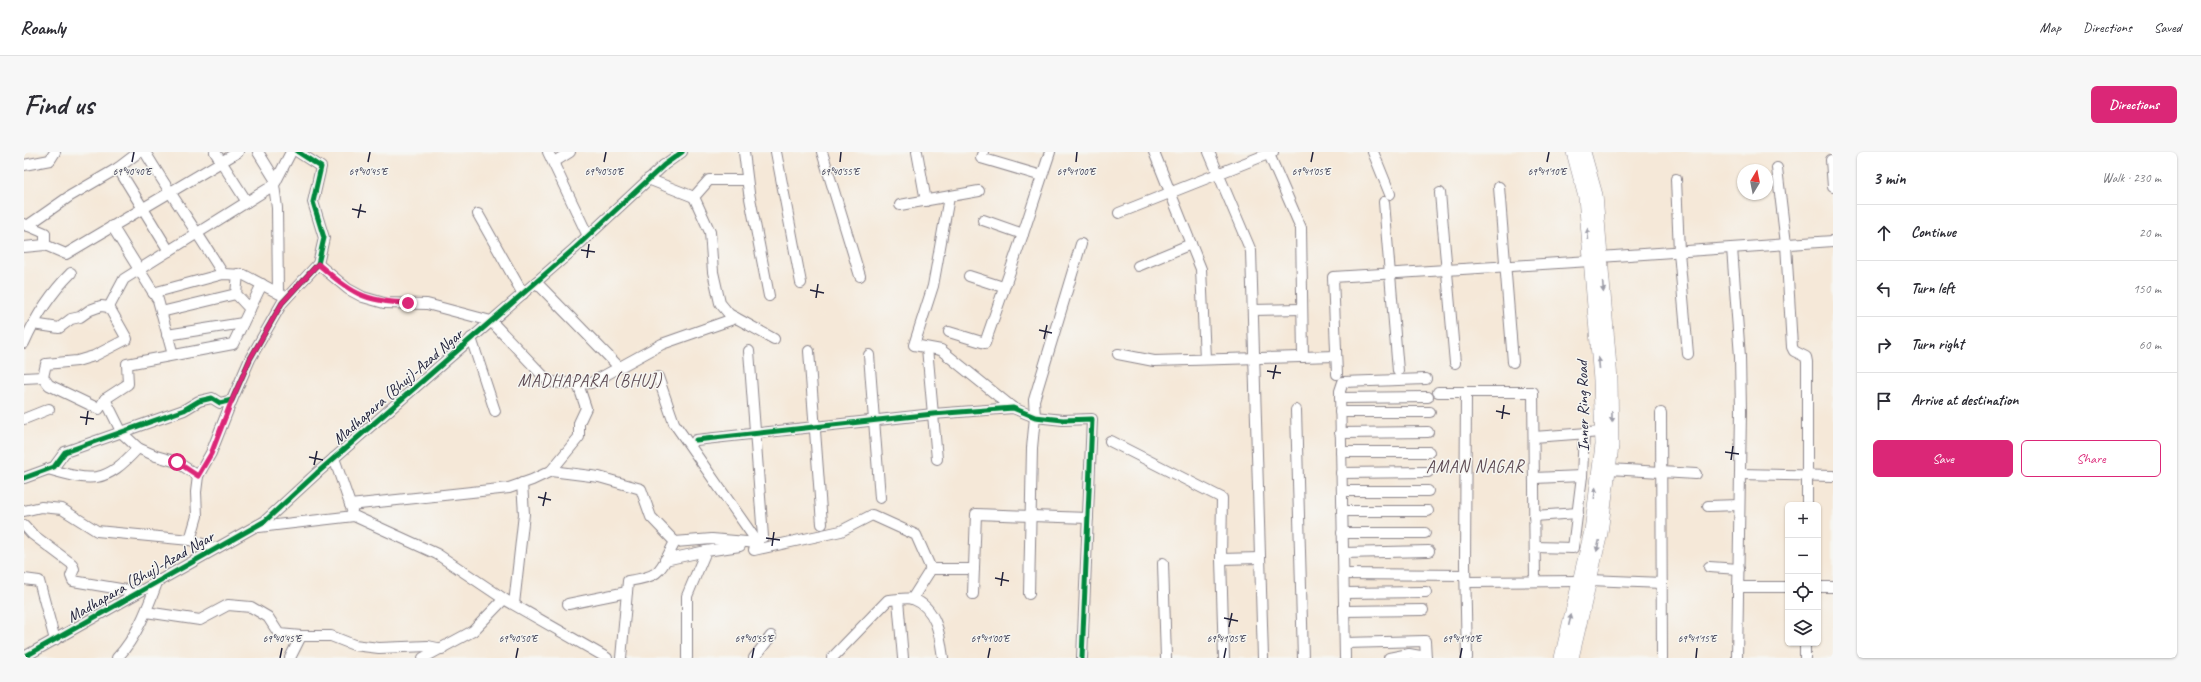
<!DOCTYPE html>
<html lang="en">
<head>
<meta charset="utf-8">
<style>
  :root { --surface:#fff; --page:#f7f7f7; --text:#2b2b33; --muted:#7c7c81; --line:#e1e1e2; --accent:#db2777 }
  body { margin:0; font-family:Caveat,sans-serif; background:var(--page); color:var(--text) }
  .controls { position:absolute; right:12px; bottom:12px; display:grid; overflow:hidden; border-radius:6px; box-shadow:0 1px 3px #0004 }
  .controls button { width:36px; height:36px; display:grid; place-items:center; padding:0; border:0; border-bottom:1px solid var(--line); background:var(--surface); color:var(--text); font:20px sans-serif }
  .compass { position:absolute; left:1713px; top:12px; width:36px; height:36px; border-radius:50%; background:var(--surface); box-shadow:0 1px 3px #0004; rotate:10deg }
  .stop { position:absolute; width:12px; height:12px; margin:-9px; border:3px solid #db2777; border-radius:50%; background:#fff }
  .stop.end { background:#db2777; border-color:#fff; box-shadow:0 1px 4px #0008 }
  .list { margin:0; padding:0; list-style:none }
  h2 { display:flex; justify-content:space-between; align-items:center; height:52px; margin:0; padding:0 16px; font-size:17px }
  h2 small { font-size:13px; font-weight:400; color:var(--muted) }
  .list li { display:grid; grid-template-columns:26px 1fr auto; gap:12px; align-items:center; box-sizing:border-box; height:56px; padding:0 16px; border-top:1px solid var(--line) }
  .list b { display:block; font-size:15px; white-space:nowrap }
  .list em { font-size:13px; font-style:normal; color:var(--muted) }
  .actions { display:flex; gap:8px; padding:12px 16px }
  .actions a { flex:1; padding:9px 0; border:1px solid var(--accent); border-radius:6px; text-align:center; font-size:14px; color:var(--accent) }
  .actions .main { background:var(--accent); color:#fff }
  .icon { flex:none; width:22px; height:22px; fill:none; stroke:currentColor; stroke-width:2; stroke-linecap:round; stroke-linejoin:round }
  .map { position:relative; flex:none; width:1809px; height:506px; overflow:hidden; border-radius:6px }
  header { display:flex; align-items:center; gap:24px; box-sizing:border-box; height:56px; padding:0 20px; background:var(--surface); border-bottom:1px solid var(--line) }
  header strong { font-size:19px }
  nav { display:flex; gap:22px; margin-inline-start:auto; font-size:14px }
  .intro { display:flex; align-items:center; justify-content:space-between; box-sizing:border-box; height:96px; padding:0 24px }
  h1 { margin:0; font-size:28px }
  .button { padding:10px 18px; border-radius:6px; background:var(--accent); color:#fff; font-size:14px; font-weight:700 }
  main { display:flex; gap:24px; padding:0 24px }
  aside { flex:1; background:var(--surface); border-radius:6px; box-shadow:0 1px 3px #0004 }
  .map>svg:first-child { display:block }
</style>
</head>
<body>
<header>
<strong>Roamly</strong>
<nav><a>Map</a><a>Directions</a><a>Saved</a></nav>
</header>
<div class="intro"><h1>Find us</h1><a class="button">Directions</a></div>
<main>
<div class="map">
<svg width="1809" height="506" viewBox="0 0 1809 506">
  <rect width="100%" height="100%" fill="#f6f6f2"/>
  <filter id="ink" filterUnits="userSpaceOnUse"><feTurbulence type="fractalNoise" baseFrequency=".025" numOctaves="2"/><feDisplacementMap in="SourceGraphic" scale="8" xChannelSelector="R" yChannelSelector="G"/><feConvolveMatrix kernelMatrix="1 2 1 2 8 2 1 2 1" color-interpolation-filters="sRGB"/></filter>
  <filter id="wash" filterUnits="userSpaceOnUse"><feTurbulence type="fractalNoise" baseFrequency=".012" numOctaves="4" result="noise"/><feDisplacementMap in="SourceGraphic" scale="16" xChannelSelector="R" yChannelSelector="G"/><feGaussianBlur stdDeviation="0.9" result="paint"/><feColorMatrix in="noise" values="0 0 0 0 0 0 0 0 0 0 0 0 0 0 0 0 0 1.4 0 .05"/><feComposite in="paint" operator="in"/></filter>
  <g filter="url(#wash)">
    <rect width="100%" height="100%" fill="#f5e8d8"/>
  </g>
  <g filter="url(#ink)">
    <g fill="none" stroke-linecap="round" stroke-linejoin="round">
      <defs>
        <g id="minor">
          <path d="M121,0C146,42 174,81 199,122"/>
          <path d="M191,0L223,50"/>
          <path d="M234,0L252,29"/>
          <path d="M524,0L564,84"/>
          <path d="M720,0L725,41L745,144"/>
          <path d="M752,0L777,131"/>
          <path d="M798,0L836,124"/>
          <path d="M893,0L902,49"/>
          <path d="M959,0L957,6L1018,24"/>
          <path d="M1130,0L1177,117L1181,207"/>
          <path d="M1185,0L1227,99L1239,506"/>
          <path d="M1244,0L1277,76L1279,205"/>
          <path d="M1349,0L1366,42"/>
          <path d="M1807,8L1809,35"/>
          <path d="M530,10L546,0"/>
          <path d="M0,13L26,8L31,0"/>
          <path d="M94,16L145,99"/>
          <path d="M1753,16L1762,92L1768,195L1770,199L1782,205L1783,210V353"/>
          <path d="M624,27L670,45"/>
          <path d="M1652,27L1655,100L1664,202"/>
          <path d="M723,28H685L670,45L686,80L689,120L696,151L705,162L750,187"/>
          <path d="M1475,35L1489,210"/>
          <path d="M1416,41L1431,211"/>
          <path d="M925,45L909,134L890,193L917,198L989,256"/>
          <path d="M1360,50L1374,219"/>
          <path d="M876,53L955,39"/>
          <path d="M1095,61L1249,0"/>
          <path d="M454,62L499,142"/>
          <path d="M959,68L999,82"/>
          <path d="M0,72L21,81V93L42,102L214,0"/>
          <path d="M3,74L46,44L94,16L115,0"/>
          <path d="M88,74L134,148L149,203"/>
          <path d="M0,95L21,93"/>
          <path d="M1708,96L1716,205L1717,259L1713,506"/>
          <path d="M1576,105L1809,89"/>
          <path d="M294,112L324,137L339,145L360,151L403,152L467,169L525,230L554,232L562,256L555,271V285L527,319L508,328L485,336L326,353"/>
          <path d="M1114,114L1167,92"/>
          <path d="M214,122L212,142L226,157"/>
          <path d="M945,124L979,135"/>
          <path d="M512,130L595,215"/>
          <path d="M129,141L199,122L220,123L258,143"/>
          <path d="M254,141L253,56L250,33L267,0"/>
          <path d="M85,155L100,127L250,33"/>
          <path d="M1229,158L1278,157"/>
          <path d="M137,160L212,142"/>
          <path d="M9,172L35,176L47,167L56,165L66,158L77,154L85,155"/>
          <path d="M925,180L961,191L999,82L1026,0"/>
          <path d="M143,183L219,171"/>
          <path d="M447,186L471,259"/>
          <path d="M0,191C12,164 26,142 47,121"/>
          <path d="M903,196L913,307"/>
          <path d="M725,199L739,385"/>
          <path d="M785,199L798,372"/>
          <path d="M1094,202L1130,209L1312,204"/>
          <path d="M845,203L856,346"/>
          <path d="M1313,222L1309,125L1566,109"/>
          <path d="M19,225L22,212L53,209L70,204L103,187L85,155"/>
          <path d="M634,225L650,271L734,391L730,398L817,379L848,363L892,383L907,417H950"/>
          <path d="M0,226L19,225L25,233L75,257L81,247L104,232L103,212L209,192L238,132"/>
          <path d="M554,232L567,231L638,192L712,166"/>
          <path d="M1414,240H1509L1511,429"/>
          <path d="M1442,240L1441,413L1443,506"/>
          <path d="M1316,246L1404,245"/>
          <path d="M81,247L98,281L114,296L132,304L153,310L174,324"/>
          <path d="M1272,258L1279,506"/>
          <path d="M1316,260H1406"/>
          <path d="M1637,261L1638,506"/>
          <path d="M0,267L25,257"/>
          <path d="M1316,281L1404,280"/>
          <path d="M1510,285L1577,280"/>
          <path d="M672,288L909,262L989,256L1011,265L1039,268L1068,267L1058,506"/>
          <path d="M1086,289L1198,346L1197,407L1200,506"/>
          <path d="M1317,300H1405"/>
          <path d="M310,306L328,358"/>
          <path d="M24,317C69,330 81,332 114,296"/>
          <path d="M1585,317L1672,322"/>
          <path d="M527,319L575,325L617,337L627,365L651,390L688,387L734,391"/>
          <path d="M1317,321L1404,320"/>
          <path d="M1716,322L1809,324"/>
          <path d="M0,326L30,315L41,300L160,258L175,249L188,246L196,251L208,248L226,207L258,151L294,112L300,86L289,50L297,15L274,0"/>
          <path d="M1510,326L1558,324"/>
          <path d="M1318,339H1404"/>
          <path d="M1684,354L1715,353"/>
          <path d="M0,359L17,355L38,357L73,379L166,388L191,396"/>
          <path d="M1318,359H1404"/>
          <path d="M1510,364L1554,361"/>
          <path d="M0,373L8,382L48,412L50,417L47,424L49,429L114,440"/>
          <path d="M235,375L330,364L413,402L480,447L583,506"/>
          <path d="M1318,381H1401"/>
          <path d="M166,388L173,364L172,340L174,324L187,301L208,248"/>
          <path d="M1511,395L1549,396L1558,324L1560,281"/>
          <path d="M1319,401L1405,399"/>
          <path d="M1197,407L1236,406"/>
          <path d="M641,408L682,399"/>
          <path d="M1139,411L1142,506"/>
          <path d="M1685,415L1715,417"/>
          <path d="M1319,422L1441,423"/>
          <path d="M0,427L15,429L31,488"/>
          <path d="M1566,428L1638,431"/>
          <path d="M1442,430L1555,429"/>
          <path d="M1714,435H1764"/>
          <path d="M1794,435H1809"/>
          <path d="M1320,441L1402,440"/>
          <path d="M949,442L952,362L1064,366"/>
          <path d="M1005,442L1008,296L1011,265L1010,248L1057,92"/>
          <path d="M888,447L907,417"/>
          <path d="M874,448L879,506"/>
          <path d="M490,452L500,362L498,331"/>
          <path d="M544,452L603,440"/>
          <path d="M1320,459L1399,458"/>
          <path d="M122,460L176,468L204,453L227,455L244,465L255,482L277,484"/>
          <path d="M1321,491L1401,489L1402,506"/>
          <path d="M0,505L241,369L293,321L550,97L640,13L658,0"/>
          <path d="M93,506C113,485 124,455 134,428"/>
          <path d="M266,506L277,484H307L330,493L355,496L404,494L418,497"/>
          <path d="M399,506L449,479L480,447"/>
          <path d="M597,506L604,429C639,424 635,419 651,390"/>
          <path d="M663,506V444L682,399L716,394"/>
          <path d="M730,506L747,484"/>
          <path d="M808,506L864,448C871,448 883,445 889,447C913,456 916,484 919,506"/>
          <path d="M1321,506L1316,239L1319,230L1402,227"/>
          <path d="M1365,506L1385,502L1402,505"/>
          <path d="M1781,506V491"/>
        </g>
        <g id="major">
          <path d="M1537,506L1567,379L1578,293L1576,228L1561,45L1549,0"/>
          <path d="M1548,506L1577,381L1588,294L1587,228L1572,43L1560,0"/>
        </g>
      </defs>
      <!-- minor casing -->
      <use href="#minor" stroke="#8c858a" stroke-width="12"/>
      <!-- major casing -->
      <use href="#major" stroke="#8c858a" stroke-width="14"/>
      <!-- minor -->
      <use href="#minor" stroke="#fff" stroke-width="10"/>
      <!-- major -->
      <use href="#major" stroke="#fff" stroke-width="13"/>
      <defs>
        <g id="cycleway">
          <path d="M672,288L909,262L989,256L1011,265L1039,268L1068,267L1058,506"/>
          <path d="M0,326L30,315L41,300L160,258L175,249L188,246L196,251L208,248L226,207L258,151L294,112L300,86L289,50L297,15L274,0"/>
          <path d="M0,505L241,369L293,321L550,97L640,13L658,0"/>
        </g>
      </defs>
      <!-- cycleway casing -->
      <use href="#cycleway" stroke="#f6f6f2" stroke-width="8"/>
      <!-- cycleway -->
      <use href="#cycleway" stroke="#00873e" stroke-width="5"/>
    </g>
    <!-- one-way arrows -->
    <defs><path id="oneway-solid" d="M-6-.8H1V-3.2L6.5 0L1 3.2V.8H-6Z"/></defs>
    <g fill="#9c9ca7">
      <use href="#oneway-solid" transform="translate(1564 82) rotate(-94)"/>
      <use href="#oneway-solid" transform="translate(1579 135) rotate(86)"/>
      <use href="#oneway-solid" transform="translate(1575 211) rotate(-95)"/>
      <use href="#oneway-solid" transform="translate(1588 265) rotate(89)"/>
      <use href="#oneway-solid" transform="translate(1571 341) rotate(-83)"/>
      <use href="#oneway-solid" transform="translate(1574 394) rotate(103)"/>
      <use href="#oneway-solid" transform="translate(1546 468) rotate(-77)"/>
    </g>
  </g>
  <g fill="none" stroke-linecap="round" stroke-linejoin="round" filter="url(#ink)">
    <!-- route -->
    <path stroke="#db2777" stroke-width="5" d="M153,310L174,324L187,302L208,248L226,207L258,151L294,112C327,140 339,150 384,151"/>
  </g>
  <!-- ticks -->
  <path fill="none" stroke="#22223b" stroke-width="1.5" d="M108,10L110,0M344,10L346,0M580,10L582,0M816,10L817,0M1052,10L1053,0M1287,10L1289,0M1523,10L1525,0M328,57L342,60M334,66L337,52M557,98L571,100M563,106L565,92M786,138L800,141M792,146L794,132M1015,178L1028,181M1020,187L1023,173M1243,219L1257,221M1249,227L1252,213M1472,259L1486,262M56,265L70,267M1478,267L1480,253M62,273L64,259M1701,300L1715,302M285,305L299,308M1707,308L1709,294M290,313L293,299M514,345L527,348M519,354L522,340M742,386L756,388M748,394L750,380M971,426L985,429M977,434L979,420M1200,466L1214,469M1205,475L1208,461M256,506L258,496M492,506L494,496M728,506L730,496M964,506L966,496M1200,506L1202,496M1436,506L1438,496M1672,506L1673,496"/>
  <g text-anchor="middle" stroke-width="3" stroke-linejoin="round" paint-order="stroke">
    <!-- street labels -->
    <g font-size="16" fill="#22223b" stroke="#f6f6f2">
      <text transform="translate(373 234) rotate(-41)" y="6">Madhapara (Bhuj)-Azad Ngar</text>
      <text transform="translate(1558 254) rotate(-91)" y="6">Inner Ring Road</text>
      <text transform="translate(116 424) rotate(-30)" y="6">Madhapara (Bhuj)-Azad Ngar</text>
    </g>
    <!-- neighbourhood labels -->
    <g font-size="17" letter-spacing="1" fill="#5f4c54" stroke="#f6f6f2">
      <text x="566" y="234">MADHAPARA (BHUJ)</text>
      <text x="1451" y="320">AMAN NAGAR</text>
    </g>
  </g>
  <g font-size="10" text-anchor="middle" fill="#22223b" stroke="#f6f6f2" stroke-width="3" stroke-linejoin="round" paint-order="stroke">
    <text x="1052" y="23">69°41'00"E</text>
    <text x="1523" y="23">69°41'10"E</text>
    <text x="108" y="23">69°40'40"E</text>
    <text x="344" y="23">69°40'45"E</text>
    <text x="580" y="23">69°40'50"E</text>
    <text x="816" y="23">69°40'55"E</text>
    <text x="1287" y="23">69°41'05"E</text>
    <text x="258" y="490">69°40'45"E</text>
    <text x="494" y="490">69°40'50"E</text>
    <text x="730" y="490">69°40'55"E</text>
    <text x="966" y="490">69°41'00"E</text>
    <text x="1202" y="490">69°41'05"E</text>
    <text x="1438" y="490">69°41'10"E</text>
    <text x="1673" y="490">69°41'15"E</text>
  </g>
</svg>
<div class="controls">
<button>+</button>
<button>−</button>
<button><svg class="icon" aria-label="locate" viewBox="0 0 24 24"><circle cx="12" cy="12" r="6"/><path d="M12 2v4M12 18v4M2 12h4M18 12h4"/></svg></button>
<button><svg class="icon" aria-label="layers" viewBox="0 0 24 24"><path d="M12 4l9 5-9 5-9-5zM3 14l9 5 9-5"/></svg></button>
</div>
<svg class="compass" viewBox="-18 -18 36 36"><path d="M0-13l5 13h-10z" fill="#e53935"/><path d="M0 13l5-13h-10z" fill="#7c7c81"/></svg>
<div class="stop" style="left:153px;top:310px"></div>
<div class="stop end" style="left:384px;top:151px"></div>
</div>
<aside>
<h2>3 min<small>Walk · 230 m</small></h2>
<ul class="list">
<li><svg class="icon" aria-label="ahead" viewBox="0 0 24 24"><path d="M12 20V5M6 11l6-6 6 6"/></svg><div><b>Continue</b></div><em>20 m</em></li>
<li><svg class="icon" aria-label="left" viewBox="0 0 24 24"><path d="M17 20v-9H6M10 6l-5 5 5 5"/></svg><div><b>Turn left</b></div><em>150 m</em></li>
<li><svg class="icon" aria-label="right" viewBox="0 0 24 24"><path d="M7 20v-9h11M14 6l5 5-5 5"/></svg><div><b>Turn right</b></div><em>60 m</em></li>
<li><svg class="icon" aria-label="arrive" viewBox="0 0 24 24"><path d="M6 21V4h12l-3 4 3 4H6"/></svg><div><b>Arrive at destination</b></div></li>
</ul>
<div class="actions"><a class="main">Save</a><a>Share</a></div>
</aside>
</main>
</body>
</html>
